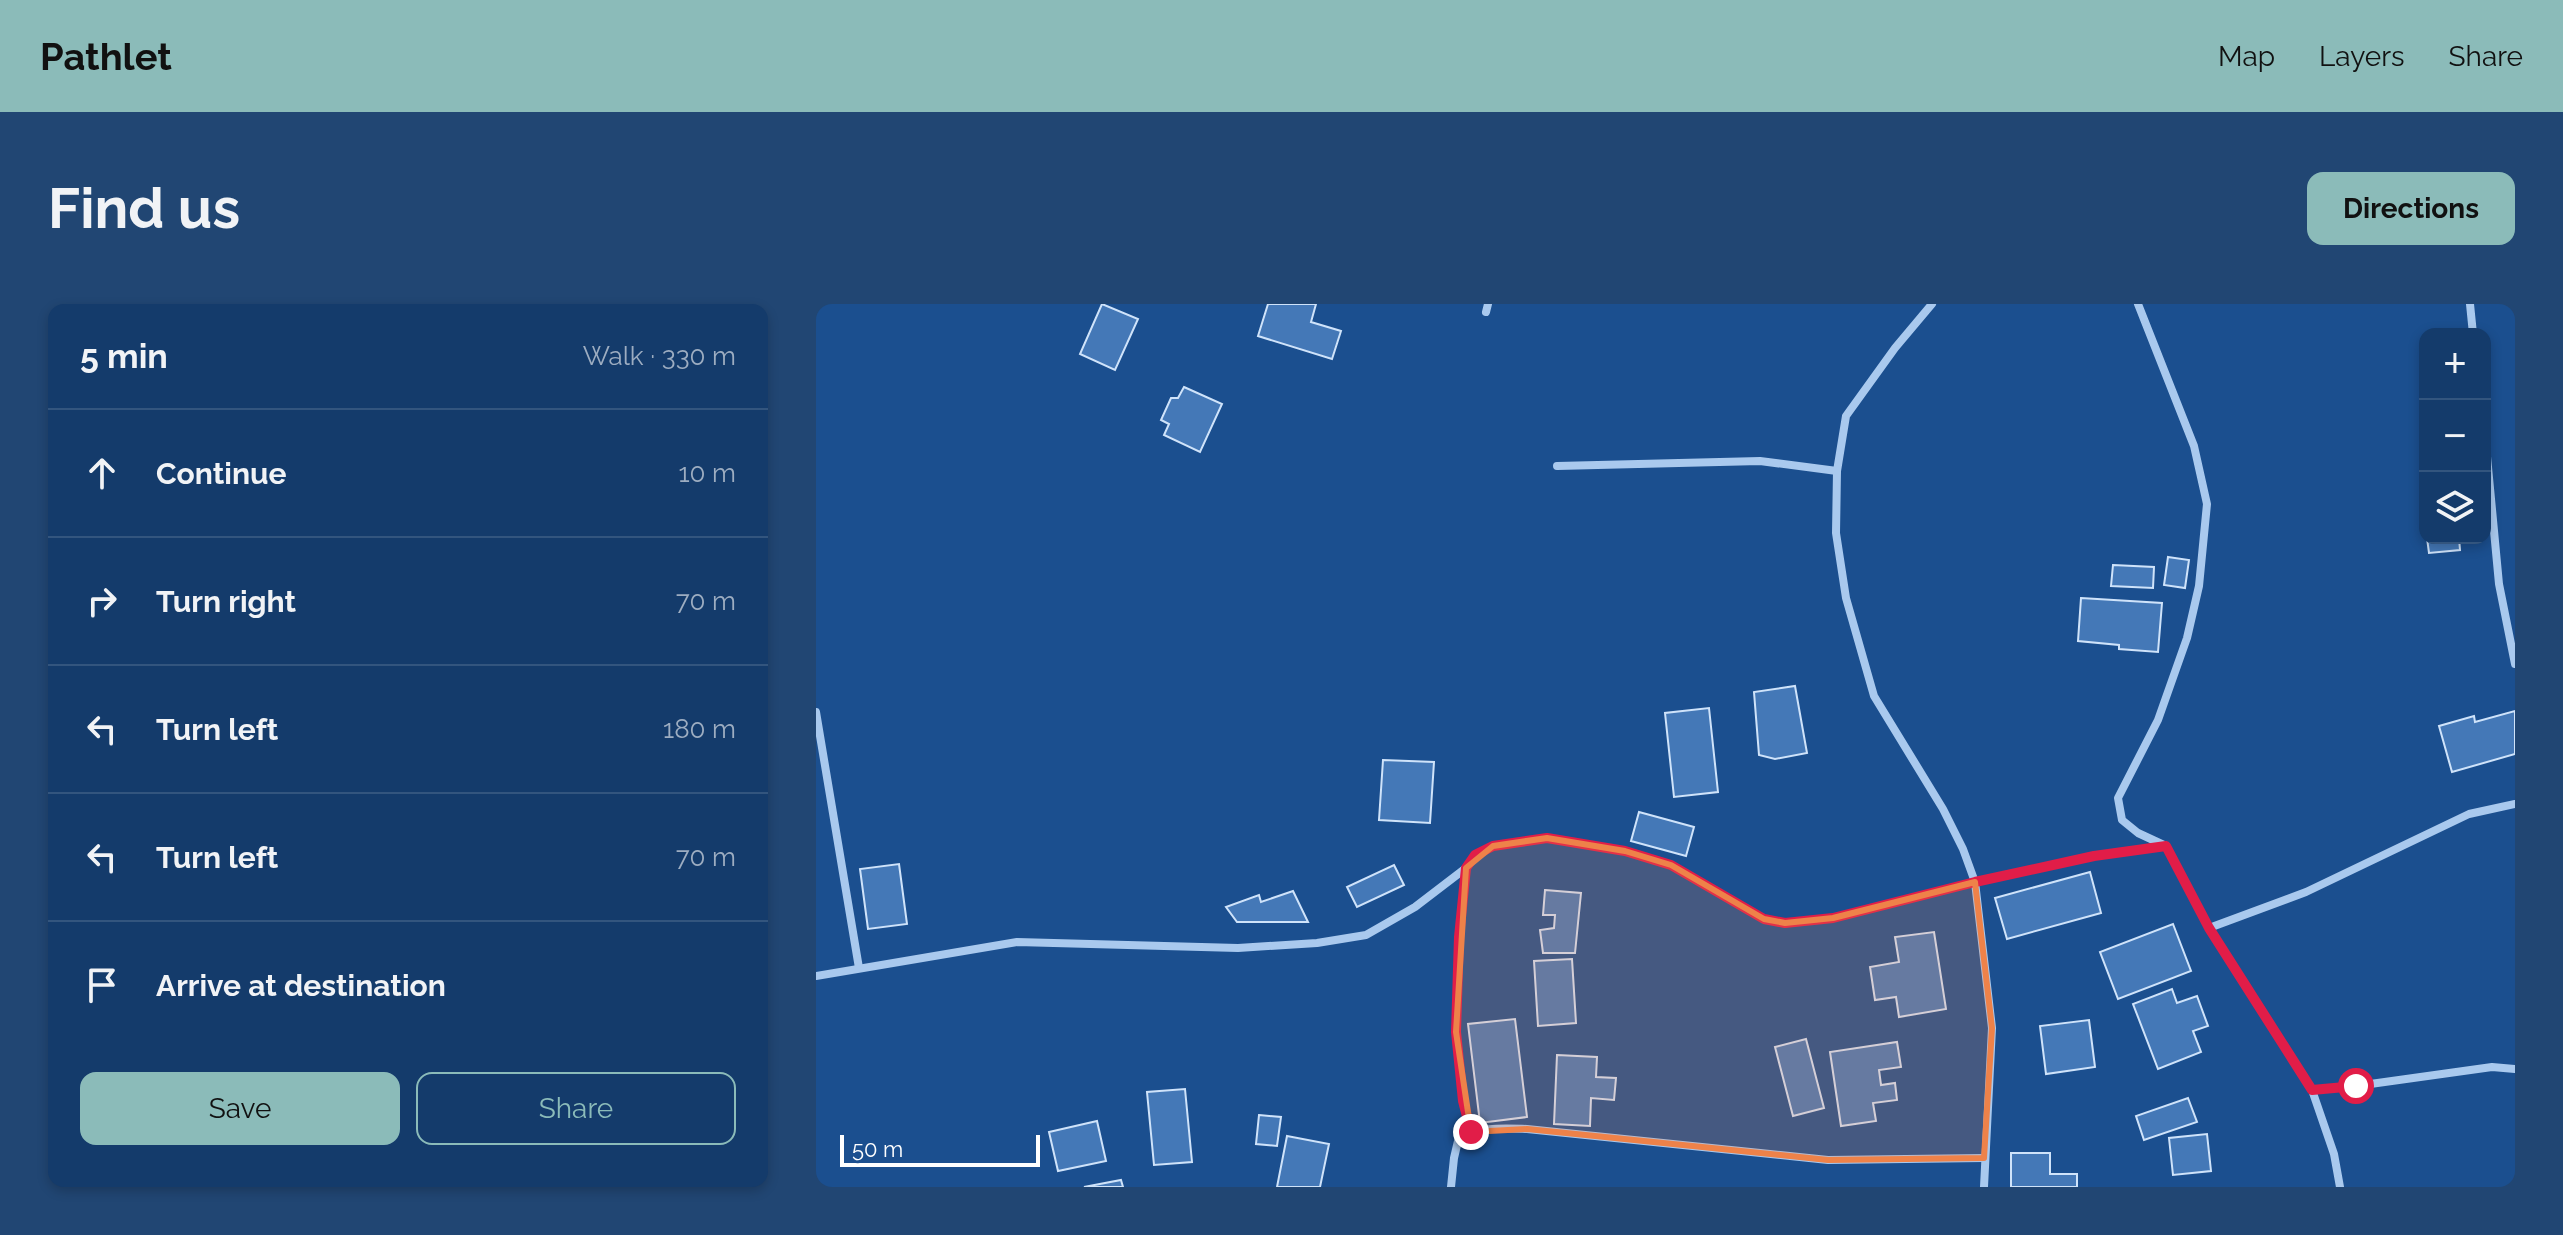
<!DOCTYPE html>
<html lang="en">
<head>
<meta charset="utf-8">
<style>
  :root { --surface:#143b6b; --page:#214673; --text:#f1f3f6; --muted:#9dadc1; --line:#33557e; --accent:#8bbbb9 }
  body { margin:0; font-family:Raleway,sans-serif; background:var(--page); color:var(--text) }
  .controls { position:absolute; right:24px; top:24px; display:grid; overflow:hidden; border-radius:16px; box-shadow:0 4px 12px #0003 }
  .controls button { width:72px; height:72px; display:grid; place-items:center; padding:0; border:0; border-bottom:2px solid var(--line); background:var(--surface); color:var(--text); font:40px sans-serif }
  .scale { position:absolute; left:24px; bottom:20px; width:200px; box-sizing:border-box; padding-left:8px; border:4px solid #fff; border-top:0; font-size:22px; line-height:28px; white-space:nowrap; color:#fff; -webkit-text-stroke:6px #1b4f8f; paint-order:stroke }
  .stop { position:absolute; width:24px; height:24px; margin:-18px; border:6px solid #e11d48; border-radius:50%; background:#fff }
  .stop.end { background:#e11d48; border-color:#fff; box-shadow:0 2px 8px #0008 }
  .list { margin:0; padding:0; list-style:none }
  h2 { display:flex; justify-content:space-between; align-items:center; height:104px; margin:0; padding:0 32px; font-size:34px }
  h2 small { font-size:26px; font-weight:400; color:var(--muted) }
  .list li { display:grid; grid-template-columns:52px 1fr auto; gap:24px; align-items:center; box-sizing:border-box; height:128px; padding:0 32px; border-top:2px solid var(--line) }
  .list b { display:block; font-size:30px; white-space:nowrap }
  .list em { font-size:26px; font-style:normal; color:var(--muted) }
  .actions { display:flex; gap:16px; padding:24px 32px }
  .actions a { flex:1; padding:18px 0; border:2px solid var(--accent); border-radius:16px; text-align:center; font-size:28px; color:var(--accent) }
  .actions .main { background:var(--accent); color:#111 }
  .icon { flex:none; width:44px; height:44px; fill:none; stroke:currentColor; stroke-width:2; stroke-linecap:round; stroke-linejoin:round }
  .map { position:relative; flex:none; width:1699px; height:883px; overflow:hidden; border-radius:16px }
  header { display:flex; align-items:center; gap:48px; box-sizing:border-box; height:112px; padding:0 40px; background:var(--accent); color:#111 }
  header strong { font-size:38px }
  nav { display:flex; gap:44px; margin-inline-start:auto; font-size:28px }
  .intro { display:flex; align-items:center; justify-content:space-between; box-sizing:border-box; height:192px; padding:0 48px }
  h1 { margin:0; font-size:56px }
  .button { padding:20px 36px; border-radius:16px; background:var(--accent); color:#111; font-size:28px; font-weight:700 }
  main { display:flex; gap:48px; padding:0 48px }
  aside { flex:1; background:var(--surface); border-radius:16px; box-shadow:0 4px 12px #0003 }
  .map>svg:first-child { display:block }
</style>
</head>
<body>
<header>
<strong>Pathlet</strong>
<nav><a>Map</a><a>Layers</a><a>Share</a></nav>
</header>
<div class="intro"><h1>Find us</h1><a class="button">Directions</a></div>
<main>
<aside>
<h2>5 min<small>Walk · 330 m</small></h2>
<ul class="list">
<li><svg class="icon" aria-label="ahead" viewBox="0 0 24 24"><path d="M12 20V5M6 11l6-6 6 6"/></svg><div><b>Continue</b></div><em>10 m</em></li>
<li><svg class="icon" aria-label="right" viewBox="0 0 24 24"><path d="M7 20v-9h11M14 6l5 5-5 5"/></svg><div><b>Turn right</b></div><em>70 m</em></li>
<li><svg class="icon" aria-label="left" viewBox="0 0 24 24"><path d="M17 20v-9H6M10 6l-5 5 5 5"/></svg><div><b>Turn left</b></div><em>180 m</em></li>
<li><svg class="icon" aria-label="left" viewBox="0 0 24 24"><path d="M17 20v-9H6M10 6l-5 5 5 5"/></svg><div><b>Turn left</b></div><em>70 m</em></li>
<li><svg class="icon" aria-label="arrive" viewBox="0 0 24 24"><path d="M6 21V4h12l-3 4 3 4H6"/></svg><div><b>Arrive at destination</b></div></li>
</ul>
<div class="actions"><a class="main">Save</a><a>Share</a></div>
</aside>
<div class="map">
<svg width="1699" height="883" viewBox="0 0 1699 883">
  <rect width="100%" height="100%" fill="#1b4f8f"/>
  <!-- building -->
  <g fill="#4478b7" stroke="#cfe3fa" stroke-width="2">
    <path d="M286,0L322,15L299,66L264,50Z"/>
    <path d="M452,0H500L495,18L525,27L516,55L442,32Z"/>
    <path d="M368,83L406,100L384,148L348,131L353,120L345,116L355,94H362Z"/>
    <path d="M1611,234H1643L1644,246L1613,249Z"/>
    <path d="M1352,253L1373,256L1369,284L1348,281Z"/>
    <path d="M1297,261L1338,263L1337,284L1295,282Z"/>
    <path d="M1265,294L1346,299L1342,348L1303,345V341L1262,337Z"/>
    <path d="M979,382L991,449L959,455L943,451L938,388Z"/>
    <path d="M893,404L902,488L858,493L849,409Z"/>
    <path d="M1699,407V450L1636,468L1623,422L1658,412L1659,418Z"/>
    <path d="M567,456L618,458L614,519L563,516Z"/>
    <path d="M823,508L878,523L870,552L815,537Z"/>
    <path d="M83,560L91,620L52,625L44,565Z"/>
    <path d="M578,561L588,581L541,603L531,583Z"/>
    <path d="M1274,568L1285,609L1191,635L1179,594Z"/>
    <path d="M729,586L765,589L759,649H727L724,626L738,624L739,611H727Z"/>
    <path d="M477,587L492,618H421L410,603L443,591L445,598Z"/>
    <path d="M1357,620L1375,667L1302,695L1284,648Z"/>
    <path d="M1118,628L1130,705L1083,713L1080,693L1059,696L1054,663L1083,658L1079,633Z"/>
    <path d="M756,655L760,719L722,722L718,657Z"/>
    <path d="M1356,685L1361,699L1381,692L1392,722L1377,727L1385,748L1342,765L1317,700Z"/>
    <path d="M699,715L711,813L664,819L652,720Z"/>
    <path d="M1273,716L1279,763L1230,770L1224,722Z"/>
    <path d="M990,735L1008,804L977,812L959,743Z"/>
    <path d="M1081,738L1085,763L1063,766L1065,781L1079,779L1081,796L1057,799L1060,817L1025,822L1014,748Z"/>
    <path d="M741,751L781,753L780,773L800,774L798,796L775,794L774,822L738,820Z"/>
    <path d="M369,785L376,858L338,861L331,788Z"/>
    <path d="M1372,794L1381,818L1328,836L1320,812Z"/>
    <path d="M443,811L465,813L461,842L440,840Z"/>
    <path d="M281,817L290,857L242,867L233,828Z"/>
    <path d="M1391,830L1395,867L1357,871L1353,834Z"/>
    <path d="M471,832L513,840L504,883H461Z"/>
    <path d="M1195,849H1234V870H1261V883H1195Z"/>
    <path d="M305,876L307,883H268Z"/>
  </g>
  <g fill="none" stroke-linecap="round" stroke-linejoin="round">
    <!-- street -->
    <g stroke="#a9c9ee" stroke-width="8">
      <path d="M1116,0L1079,44L1030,112L1021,167L1020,229L1030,294L1058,392L1127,505L1147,545L1159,578L1176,724L1168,883"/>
      <path d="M1322,0L1378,142L1391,200L1383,282L1371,334L1342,416L1302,494L1306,516L1322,529L1350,542L1393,624L1496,786L1518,850L1524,883"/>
      <path d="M1654,0L1657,30"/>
      <path d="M670,8L672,0"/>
      <path d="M1669,131L1683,280L1699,360"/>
      <path d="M741,162L944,157L1021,167"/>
      <path d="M0,408L43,664"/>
      <path d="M1393,624L1490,588L1653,510L1699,500"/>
      <path d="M0,672L201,638L422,644L501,639L550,631L599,603L650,564"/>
      <path d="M1496,786L1540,782L1676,763L1699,765"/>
      <path d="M655,828L647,797L640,728L643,633L650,564L659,551L677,542L731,534L809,547L855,561L948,615L969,619L1017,614L1159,578L1278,552L1350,542"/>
      <path d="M635,883L638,854L642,837C664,822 686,824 711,825L1012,856L1168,854"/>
    </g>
  </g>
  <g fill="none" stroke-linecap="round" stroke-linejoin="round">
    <!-- route -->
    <path stroke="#e11d48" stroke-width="10" d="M655,828L647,797L640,728L643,633L650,564L659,551L677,542L731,534L809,547L855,561L948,615L969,619L1017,614L1159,578L1278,552L1350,542L1393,624L1496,786L1540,782"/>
  </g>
  <!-- marked area -->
  <path fill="#ee8249" fill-opacity="0.2" stroke="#ee8249" stroke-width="6" stroke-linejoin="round" d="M731,534L809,547L855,561L948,615L969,619L1017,614L1159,578L1176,724L1168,854L1012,856L711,825L655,828L640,728L650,564L677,542Z"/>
</svg>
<div class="controls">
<button>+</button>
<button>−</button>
<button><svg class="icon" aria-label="layers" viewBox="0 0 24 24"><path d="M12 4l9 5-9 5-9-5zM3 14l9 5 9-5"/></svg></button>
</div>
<div class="scale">50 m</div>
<div class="stop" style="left:1540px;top:782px"></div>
<div class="stop end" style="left:655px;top:828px"></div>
</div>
</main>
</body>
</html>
